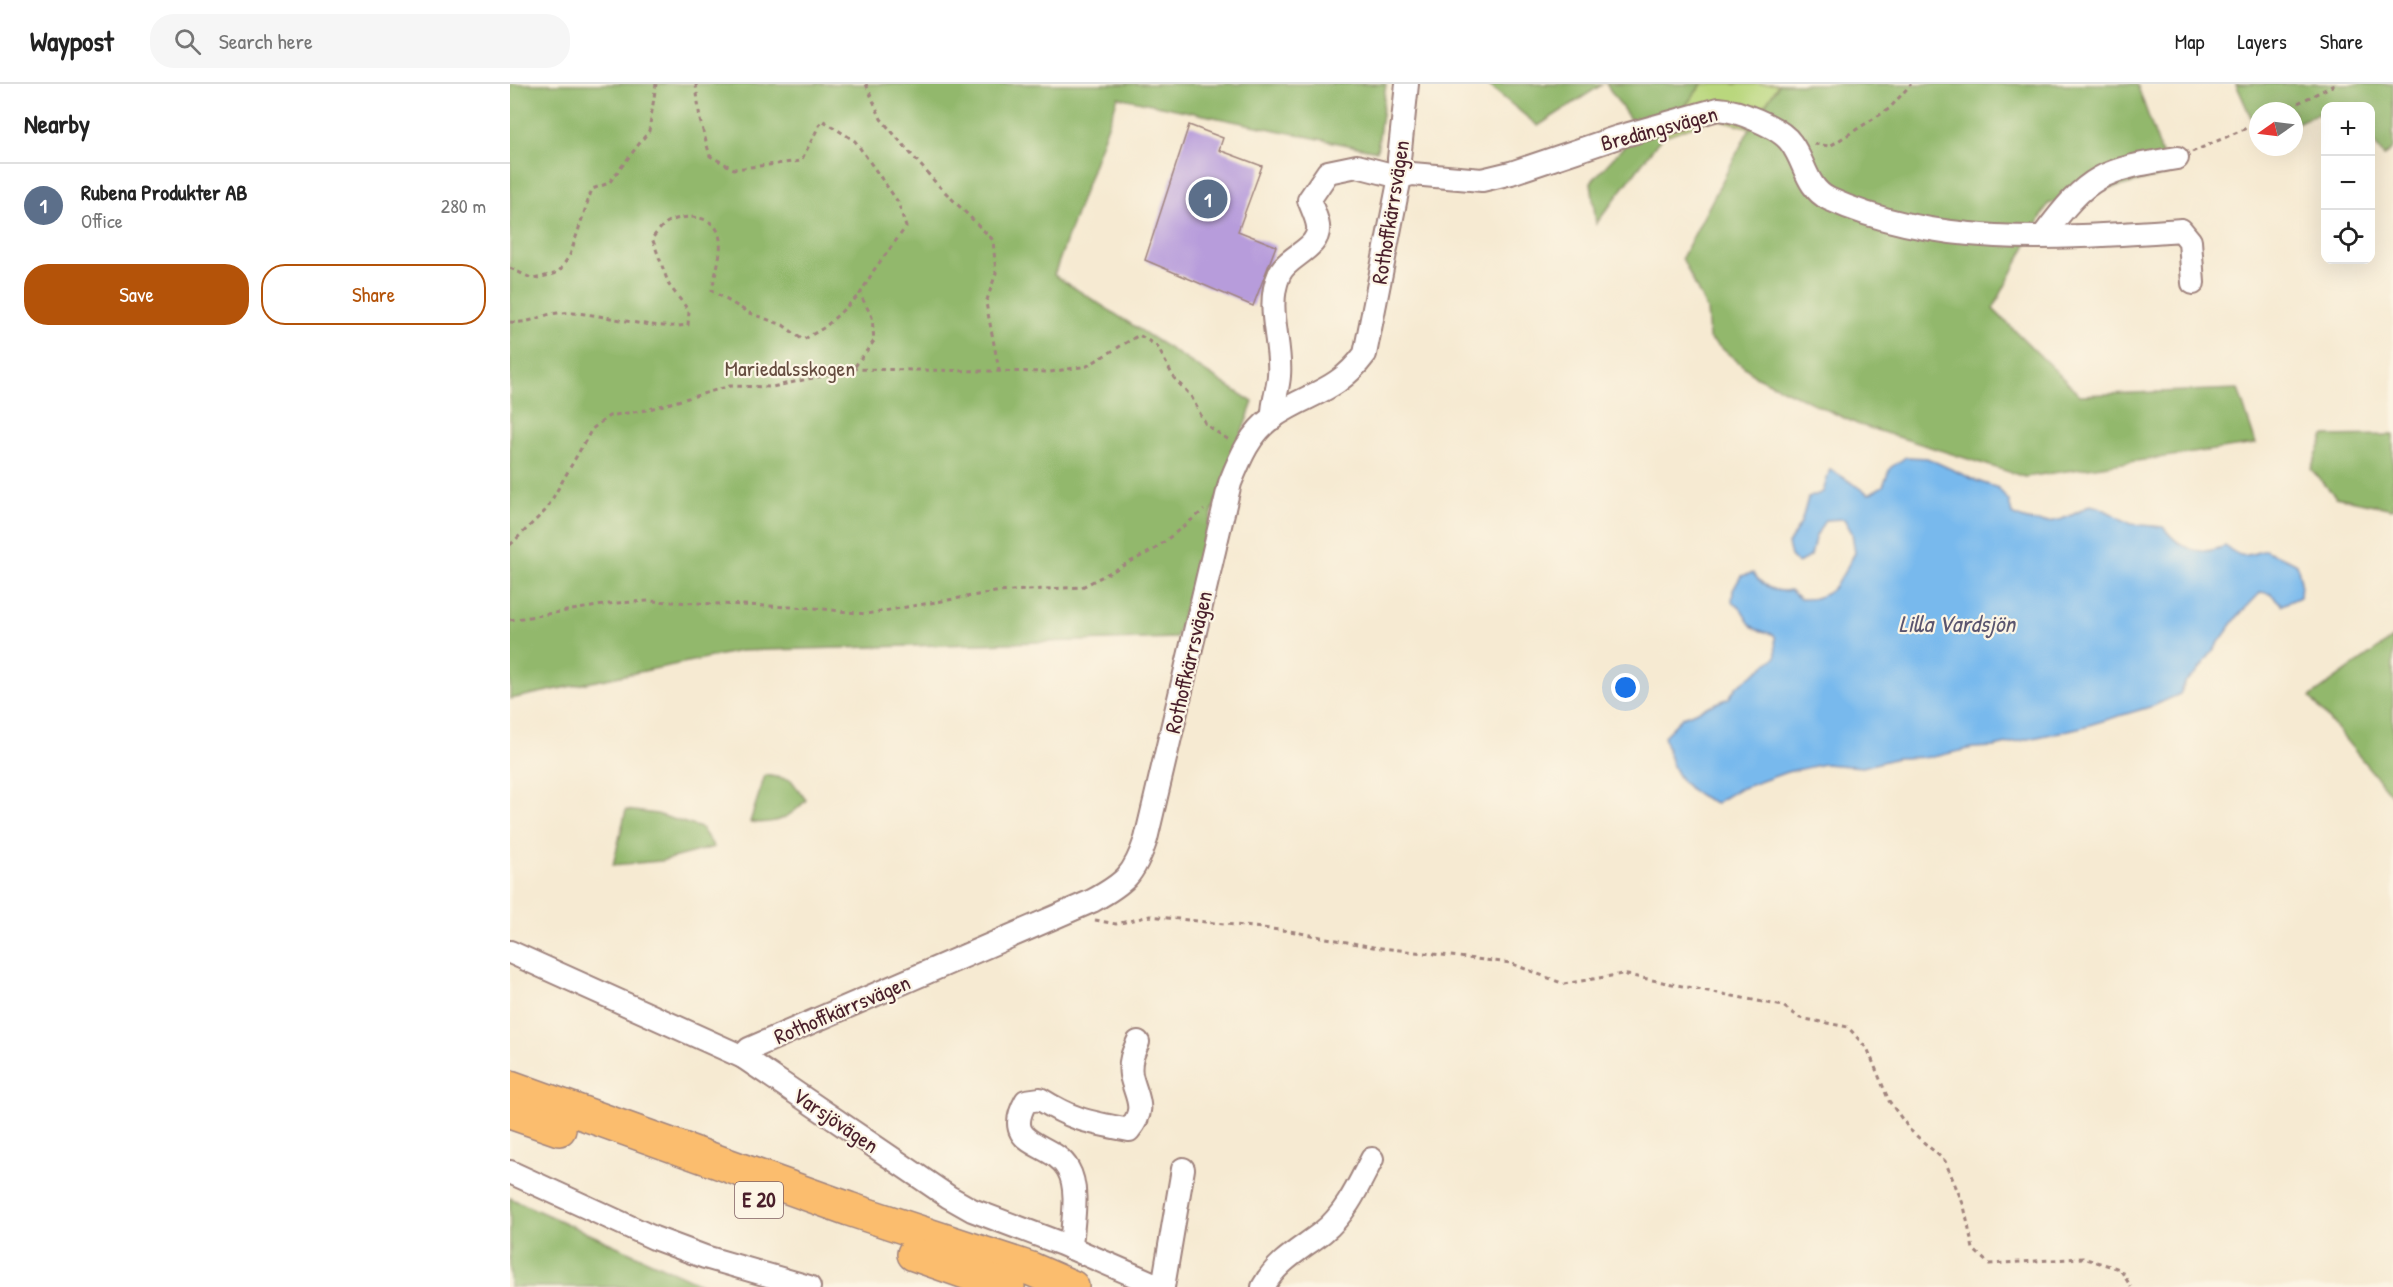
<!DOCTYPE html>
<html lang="en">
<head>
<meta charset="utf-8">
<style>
  :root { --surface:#fff; --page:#f6f6f6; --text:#222; --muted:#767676; --line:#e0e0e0; --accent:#b45309 }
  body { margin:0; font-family:"Patrick Hand",sans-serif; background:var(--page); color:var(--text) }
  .controls { position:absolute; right:18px; top:18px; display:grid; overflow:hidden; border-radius:12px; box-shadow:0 6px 24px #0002 }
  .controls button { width:54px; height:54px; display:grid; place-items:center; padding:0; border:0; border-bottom:2px solid var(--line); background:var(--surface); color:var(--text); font:30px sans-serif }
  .compass { position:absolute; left:1739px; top:18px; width:54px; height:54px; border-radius:50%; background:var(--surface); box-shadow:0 6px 24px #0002; rotate:256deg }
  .you { position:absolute; left:1116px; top:604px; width:21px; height:21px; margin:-15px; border:4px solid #fff; border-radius:50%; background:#1a73e8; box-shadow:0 0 0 9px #1a73e833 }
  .badge { display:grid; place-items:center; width:39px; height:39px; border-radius:50%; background:var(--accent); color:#fff; font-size:20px; font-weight:700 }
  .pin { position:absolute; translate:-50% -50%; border:3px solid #fff; box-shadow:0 2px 6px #0006 }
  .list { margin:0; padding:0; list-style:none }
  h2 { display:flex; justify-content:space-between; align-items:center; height:78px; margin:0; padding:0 24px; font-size:26px }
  h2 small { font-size:20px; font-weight:400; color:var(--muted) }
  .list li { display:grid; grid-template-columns:39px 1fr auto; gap:18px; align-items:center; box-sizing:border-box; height:84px; padding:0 24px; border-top:2px solid var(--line) }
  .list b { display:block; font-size:22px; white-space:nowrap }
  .list p { margin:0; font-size:20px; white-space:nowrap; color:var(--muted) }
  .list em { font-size:20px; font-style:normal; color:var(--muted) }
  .actions { display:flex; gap:12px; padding:18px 24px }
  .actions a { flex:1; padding:14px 0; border:2px solid var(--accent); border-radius:24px; text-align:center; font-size:21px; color:var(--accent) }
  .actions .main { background:var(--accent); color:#fff }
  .icon { flex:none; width:33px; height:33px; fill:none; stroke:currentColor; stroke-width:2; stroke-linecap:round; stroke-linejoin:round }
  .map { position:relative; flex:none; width:1883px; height:1203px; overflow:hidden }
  header { display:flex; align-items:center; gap:36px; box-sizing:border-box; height:84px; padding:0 30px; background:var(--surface); border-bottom:2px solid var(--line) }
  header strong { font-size:28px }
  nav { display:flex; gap:33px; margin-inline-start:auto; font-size:21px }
  .search { width:420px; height:54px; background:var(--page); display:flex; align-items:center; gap:15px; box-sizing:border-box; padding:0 21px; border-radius:24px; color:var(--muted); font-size:22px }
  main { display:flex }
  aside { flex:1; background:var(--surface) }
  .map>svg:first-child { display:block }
</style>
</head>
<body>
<header>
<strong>Waypost</strong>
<div class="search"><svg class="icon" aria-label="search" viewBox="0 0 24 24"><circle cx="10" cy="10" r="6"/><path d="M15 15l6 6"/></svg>Search here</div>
<nav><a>Map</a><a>Layers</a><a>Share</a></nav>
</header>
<main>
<aside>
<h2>Nearby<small></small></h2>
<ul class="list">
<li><span class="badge" style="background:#5c6f8a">1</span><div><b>Rubena Produkter AB</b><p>Office</p></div><em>280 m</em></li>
</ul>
<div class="actions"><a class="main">Save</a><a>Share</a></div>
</aside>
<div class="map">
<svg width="1883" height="1203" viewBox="0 0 1883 1203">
  <rect width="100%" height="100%" fill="#fcf5e5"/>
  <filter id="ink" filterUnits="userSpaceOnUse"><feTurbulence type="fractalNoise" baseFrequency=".0167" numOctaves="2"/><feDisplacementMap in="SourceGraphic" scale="12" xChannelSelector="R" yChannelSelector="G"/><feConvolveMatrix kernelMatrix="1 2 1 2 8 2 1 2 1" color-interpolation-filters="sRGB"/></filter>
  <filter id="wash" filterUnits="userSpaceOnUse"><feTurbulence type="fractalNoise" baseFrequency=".008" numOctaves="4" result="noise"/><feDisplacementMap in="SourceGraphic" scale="24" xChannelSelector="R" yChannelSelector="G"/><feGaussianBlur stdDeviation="1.35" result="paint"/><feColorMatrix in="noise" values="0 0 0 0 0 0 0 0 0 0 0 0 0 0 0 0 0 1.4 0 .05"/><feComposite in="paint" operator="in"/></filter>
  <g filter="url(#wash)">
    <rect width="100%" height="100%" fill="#f6ead2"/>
    <!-- green -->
    <path fill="#b9d77d" stroke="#827b54" stroke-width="1.5" d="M1192,0H1269L1240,44L1205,34L1152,53Z"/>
    <!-- forest -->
    <g fill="#92b86c" stroke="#6e6c4c" stroke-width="1.5">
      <path d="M0,0H876L867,67L608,13L544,191L743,318L703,427L666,554L230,567L0,615Z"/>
      <path d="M977,0H1093L1028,42Z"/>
      <path d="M1096,0H1192L1086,140L1081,98L1128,47Z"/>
      <path d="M1269,0H1627L1659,90L1538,120L1483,225L1570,311L1728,305L1746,360L1515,393L1347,340L1247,293L1199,254L1197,226L1172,174L1240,44Z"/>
      <path d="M1726,0H1883V64L1874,72L1861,55L1860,22H1833L1831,20L1816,22L1815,27L1784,40V27H1748V49Z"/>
      <path d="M1883,351V425L1826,413L1801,385L1814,352Z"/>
      <path d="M1883,554V713L1800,613Z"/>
      <path d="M255,691L281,696L296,716C280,734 265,741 240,738Z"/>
      <path d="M116,726L147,730L191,744L204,763L151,777L103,781Z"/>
      <path d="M0,1114L197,1203H0Z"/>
    </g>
    <!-- water -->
    <path fill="#78b9ed" stroke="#616c8c" stroke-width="1.5" d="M1396,373L1417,374L1467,397L1488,404L1499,417L1502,430C1531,445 1554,438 1580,421L1589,423L1621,440L1653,443C1670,465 1689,473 1715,462C1734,476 1734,472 1755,466C1766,472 1776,473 1787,480L1791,498L1790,513L1772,521L1761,510L1751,508L1728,532L1686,590L1676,597L1670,610L1643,622L1572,643L1484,663L1463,664L1423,673L1387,674L1353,683L1314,680L1277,688L1227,706L1206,719C1169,705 1163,688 1154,652L1173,633L1219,614L1226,603L1266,573L1265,552C1257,546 1246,549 1240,540C1231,528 1237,528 1222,518L1223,506L1231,492L1243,489C1252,501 1264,510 1280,506L1290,515C1324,517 1329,496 1345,469L1342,449L1334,435L1315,436L1305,454L1301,472L1288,479L1281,472L1278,460L1291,439L1298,414L1313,408L1320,385L1359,410L1373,402L1380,384Z"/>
    <g id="blocks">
      <!-- building -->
      <path fill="#b79cdb" d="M679,41L713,54L709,66L752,82L728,147L766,162L743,222L635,176Z"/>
    </g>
  </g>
  <g filter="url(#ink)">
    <use href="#blocks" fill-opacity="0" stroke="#a0847e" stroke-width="1.5"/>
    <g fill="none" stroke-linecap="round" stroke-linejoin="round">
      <defs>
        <g id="minor">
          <path d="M1533,152C1579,90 1592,86 1667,74"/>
          <path d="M763,334C762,319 768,307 769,292C772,259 755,224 769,191C776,172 811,165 808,142C807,134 802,124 799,116L818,88L847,82L890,93L902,90L972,96L1001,89L1108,53L1208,25C1227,26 1270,43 1281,59C1295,77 1296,104 1319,115C1429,165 1554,154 1671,146L1680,157L1683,199"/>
          <path d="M0,868L233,973L439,1113L462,1126L552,1160L651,1203"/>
          <path d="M233,973L239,965L582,817C615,799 624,791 636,755L720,399C730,374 740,349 763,333C800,308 826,309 855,270L890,93L889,75L897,0"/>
          <path d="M0,1088L144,1154L195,1173L299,1203"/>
          <path d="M561,1164C562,1141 570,1105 558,1085C543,1057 490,1064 516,1017L530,1015C565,1037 579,1038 619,1046C638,1024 626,1014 621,991C619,978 623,969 628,958"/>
          <path d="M653,1203L673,1085"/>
          <path d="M753,1203C768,1176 790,1166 813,1148C836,1130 849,1100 862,1075"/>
        </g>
        <g id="highway">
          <path d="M0,1003L339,1125L521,1185L562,1203"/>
          <path d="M0,1028L49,1045"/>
          <path d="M404,1170L498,1203"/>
        </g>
      </defs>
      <!-- minor casing -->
      <use href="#minor" stroke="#a0847e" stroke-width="26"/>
      <!-- highway casing -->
      <use href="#highway" stroke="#a0847e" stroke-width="36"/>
      <!-- path -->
      <g stroke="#a0847e" stroke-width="3" stroke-dasharray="4.5 4.5" stroke-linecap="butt">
        <path d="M186,0L190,36L200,72L224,85L291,77L312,36L345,57L388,118L396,143L364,186L350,210L362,233L364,257L343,285"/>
        <path d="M356,0L371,35L426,99L483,156L486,189L476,219L489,286"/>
        <path d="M1772,27L1826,0"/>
        <path d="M1304,60L1320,62L1379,25L1401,0"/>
        <path d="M1682,68L1748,39"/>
        <path d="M0,184L23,195L48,189L60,171L82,105L99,99L139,47L146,0"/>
        <path d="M0,238C24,240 30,230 49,229C93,227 134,247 178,241L179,227L159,201L142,154C147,149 152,141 158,138C177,129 208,131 210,156C212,172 204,192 202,207L239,229L273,241L293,256L315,243L350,210"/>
        <path d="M0,461L36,426L82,345L99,332L136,326L220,302L262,303L343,285L540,288L577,282L629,251L647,262L664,294L681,312L696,341L719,356"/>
        <path d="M0,536L106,519L139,517L304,524L356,530L485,508L572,503L645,465L694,426"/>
        <path d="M585,836L606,840L640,832L780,847L863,863L1000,879L1054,900L1112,890L1273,922L1290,934L1338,943L1358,966L1379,1017L1400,1046L1435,1077L1454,1122L1463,1165L1479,1180L1573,1174L1610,1185L1621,1203"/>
      </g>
      <!-- minor -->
      <use href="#minor" stroke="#fff" stroke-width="22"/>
      <!-- highway -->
      <use href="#highway" stroke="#fbbd6e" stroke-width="33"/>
    </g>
  </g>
  <g text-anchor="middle" stroke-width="4.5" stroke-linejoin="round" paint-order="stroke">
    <!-- shield labels -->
    <rect fill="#fcf5e5" stroke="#7f5f63" stroke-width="1.5" x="225" y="1098" width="48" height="36" rx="4.5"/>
    <g font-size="21" font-weight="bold" fill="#4a1f2b">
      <text x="249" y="1123">E 20</text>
    </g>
    <!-- street labels -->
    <g font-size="22" fill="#4a1f2b" stroke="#fcf5e5">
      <text transform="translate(1149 44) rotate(-15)" y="8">Bredängsvägen</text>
      <text transform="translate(880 128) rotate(-81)" y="8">Rothoffkärrsvägen</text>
      <text transform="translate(678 578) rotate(-77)" y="8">Rothoffkärrsvägen</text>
      <text transform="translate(332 925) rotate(-23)" y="8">Rothoffkärrsvägen</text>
      <text transform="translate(326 1036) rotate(34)" y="8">Varsjövägen</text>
    </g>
    <!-- park labels -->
    <g font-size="22" fill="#664d40" stroke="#fcf5e5">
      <text x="280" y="292">Mariedalsskogen</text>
    </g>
    <!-- water labels -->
    <g font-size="24" font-style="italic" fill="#5a556f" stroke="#fcf5e5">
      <text x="1447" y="548">Lilla Vardsjön</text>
    </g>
  </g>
</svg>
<div class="controls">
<button>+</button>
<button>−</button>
<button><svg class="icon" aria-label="locate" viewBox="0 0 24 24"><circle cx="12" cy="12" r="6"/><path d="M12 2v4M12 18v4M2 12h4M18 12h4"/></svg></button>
</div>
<svg class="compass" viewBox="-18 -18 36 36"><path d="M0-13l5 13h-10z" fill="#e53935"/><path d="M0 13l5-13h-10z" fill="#767676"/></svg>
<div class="you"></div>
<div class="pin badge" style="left:698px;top:115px;background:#5c6f8a">1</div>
</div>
</main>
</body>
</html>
